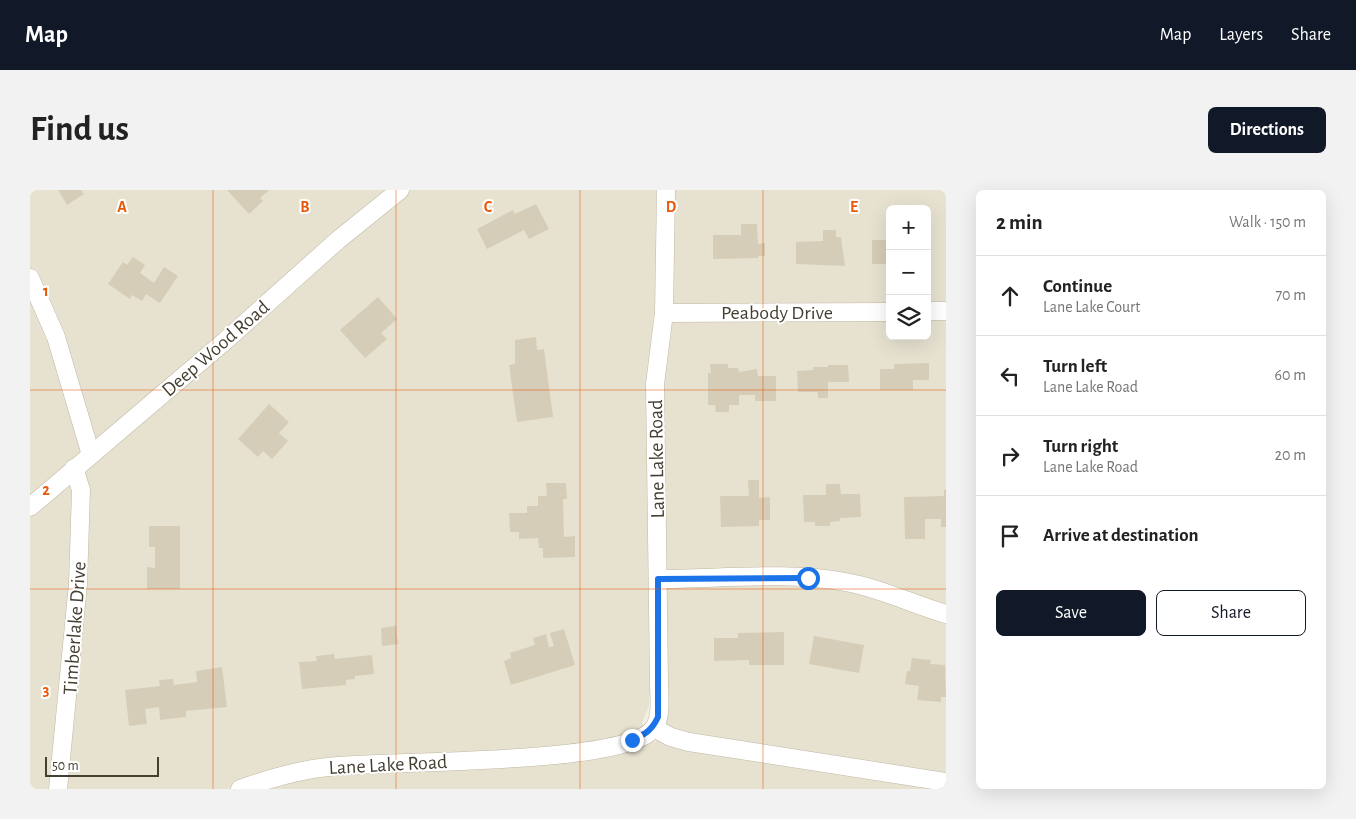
<!DOCTYPE html>
<html lang="en">
<head>
<meta charset="utf-8">
<style>
  :root { --surface:#fff; --page:#f2f2f2; --text:#222; --muted:#767676; --line:#e0e0e0; --accent:#111827 }
  body { margin:0; font-family:"Alegreya Sans",sans-serif; background:var(--page); color:var(--text) }
  .controls { position:absolute; right:15px; top:15px; display:grid; overflow:hidden; border-radius:8px; box-shadow:0 5px 20px #0002 }
  .controls button { width:45px; height:45px; display:grid; place-items:center; padding:0; border:0; border-bottom:1px solid var(--line); background:var(--surface); color:var(--text); font:25px sans-serif }
  .scale { position:absolute; left:15px; bottom:12px; width:114px; box-sizing:border-box; padding-left:5px; border:2px solid #453f32; border-top:0; font-size:14px; line-height:18px; white-space:nowrap; color:#453f32; -webkit-text-stroke:4px #fff; paint-order:stroke }
  .stop { position:absolute; width:15px; height:15px; margin:-11px; border:4px solid #1a73e8; border-radius:50%; background:#fff }
  .stop.end { background:#1a73e8; border-color:#fff; box-shadow:0 1px 5px #0008 }
  .list { margin:0; padding:0; list-style:none }
  h2 { display:flex; justify-content:space-between; align-items:center; height:65px; margin:0; padding:0 20px; font-size:21px }
  h2 small { font-size:16px; font-weight:400; color:var(--muted) }
  .list li { display:grid; grid-template-columns:32px 1fr auto; gap:15px; align-items:center; box-sizing:border-box; height:80px; padding:0 20px; border-top:1px solid var(--line) }
  .list b { display:block; font-size:19px; white-space:nowrap }
  .list p { margin:0; font-size:16px; white-space:nowrap; color:var(--muted) }
  .list em { font-size:16px; font-style:normal; color:var(--muted) }
  .actions { display:flex; gap:10px; padding:15px 20px }
  .actions a { flex:1; padding:11px 0; border:1px solid var(--accent); border-radius:8px; text-align:center; font-size:18px; color:var(--accent) }
  .actions .main { background:var(--accent); color:#fff }
  .icon { flex:none; width:28px; height:28px; fill:none; stroke:currentColor; stroke-width:2; stroke-linecap:round; stroke-linejoin:round }
  .map { position:relative; flex:none; width:916px; height:599px; overflow:hidden; border-radius:8px }
  header { display:flex; align-items:center; gap:30px; box-sizing:border-box; height:70px; padding:0 25px; background:var(--accent); color:#fff }
  header strong { font-size:24px }
  nav { display:flex; gap:28px; margin-inline-start:auto; font-size:18px }
  .intro { display:flex; align-items:center; justify-content:space-between; box-sizing:border-box; height:120px; padding:0 30px }
  h1 { margin:0; font-size:35px }
  .button { padding:12px 22px; border-radius:8px; background:var(--accent); color:#fff; font-size:18px; font-weight:700 }
  main { display:flex; gap:30px; padding:0 30px }
  aside { flex:1; background:var(--surface); border-radius:8px; box-shadow:0 5px 20px #0002 }
  .map>svg:first-child { display:block }
</style>
</head>
<body>
<header>
<strong>Map</strong>
<nav><a>Map</a><a>Layers</a><a>Share</a></nav>
</header>
<div class="intro"><h1>Find us</h1><a class="button">Directions</a></div>
<main>
<div class="map">
<svg width="916" height="599" viewBox="0 0 916 599">
  <rect width="100%" height="100%" fill="#f3f0e2"/>
  <!-- residential -->
  <path fill="#e7e2d0" fill-rule="evenodd" d="M0,0H626V103L618,184L617,247L622,475L619,516L612,533L625,553L637,530L632,211L638,155L644,0H916V599H0ZM860,19H897V146H860Z"/>
  <!-- building -->
  <g fill="#d5cdb7">
    <path d="M28,0H51L54,4L37,15Z"/>
    <path d="M197,0H239L230,8L233,11L219,24Z"/>
    <path d="M506,14L519,39L499,49L494,40L457,59L447,39L483,20L485,24Z"/>
    <path d="M711,34H727L728,54L735,53V66H728V68L683,69V45H711Z"/>
    <path d="M793,40H806V47H811L815,76L766,74V52L793,51Z"/>
    <rect x="842" y="50" width="18" height="24"/>
    <path d="M103,67L115,75L110,83L124,93L134,77L148,86L130,113L116,104L112,111L102,105L100,109L78,94L93,72L97,75Z"/>
    <path d="M348,107L367,129L351,143L357,149L335,168L310,140Z"/>
    <path d="M506,147L507,160L514,159L523,227L487,232L479,175L485,174V150Z"/>
    <path d="M899,173V190H883V200H850V179H864V174Z"/>
    <path d="M680,174H698V178H708L709,182L727,179L728,186H746V211H725V205H709V215H699V222H686L685,215H678V183H681Z"/>
    <path d="M798,175H818L819,192H798V208H788V202H768L767,181L783,180V177H798Z"/>
    <path d="M239,214L259,232L249,243L258,251L242,269L233,261L228,267L208,249Z"/>
    <path d="M718,290H729V308L740,307V330H729V336L691,337L690,306H719Z"/>
    <path d="M516,293H536L537,309H533L534,347L545,346V367L513,368V358H509L508,348L489,349V342H480L479,323H497V316H508V306H517Z"/>
    <path d="M796,294H810L811,304H830L831,327L810,328V331L800,332V336H785V332H774L773,305H796Z"/>
    <path d="M914,300H916V337H911V329H895V349H875L874,307L914,306Z"/>
    <path d="M119,336H150V399H117V377L125,378V357H119Z"/>
    <path d="M366,436L368,454L352,456L351,438Z"/>
    <path d="M534,439L545,475L481,495L474,471L481,468L480,463L505,455L503,448L516,444L519,457L524,456L520,443Z"/>
    <path d="M754,442V475H719V470L684,471V448H708V443Z"/>
    <path d="M784,446L834,455L829,483L779,474Z"/>
    <path d="M304,464L305,469L342,465L344,484L325,486V489L316,490V495L272,499L269,472L287,471L286,466Z"/>
    <path d="M882,468L901,470L900,474L915,475L916,507H911V512L887,510L889,496L875,494L877,481H880Z"/>
    <path d="M192,477L197,517L156,521V527L130,530L129,517L115,519L117,534L99,536L95,500L130,496L129,490L143,489L144,495L167,492L166,481Z"/>
  </g>
  <g fill="none" stroke-linecap="round" stroke-linejoin="round">
    <defs>
      <g id="minor">
        <path d="M0,88L26,147L61,265"/>
        <path d="M897,121H916"/>
        <path d="M634,123L860,122"/>
        <path d="M0,317L195,151L308,50L370,0"/>
        <path d="M628,389C687,389 758,381 815,392C850,398 882,414 916,424"/>
        <path d="M624,538L641,547L659,552L916,592"/>
        <path d="M28,599L48,394L51,300L44,278"/>
        <path d="M210,599C238,589 268,580 298,577C354,570 596,576 624,538C632,526 629,506 629,493L625,194L634,123L636,0"/>
      </g>
    </defs>
    <!-- minor casing -->
    <use href="#minor" stroke="#bfb8a4" stroke-width="19"/>
    <!-- minor -->
    <use href="#minor" stroke="#fff" stroke-width="18"/>
  </g>
  <g fill="none" stroke-linecap="round" stroke-linejoin="round">
    <!-- route -->
    <path stroke="#1a73e8" stroke-width="6" d="M602,550C616,544 622,540 628,527V389L778,388"/>
  </g>
  <!-- grid -->
  <path fill="none" stroke="#e8590c" stroke-width="1" stroke-opacity="0.55" d="M183,0V599M366,0V599M550,0V599M733,0V599M0,200H916M0,399H916"/>
  <g text-anchor="middle" stroke-width="4" stroke-linejoin="round" paint-order="stroke">
    <!-- street labels -->
    <g font-size="20" fill="#453f32" stroke="#fff">
      <text x="747" y="129">Peabody Drive</text>
      <text transform="translate(185 158) rotate(-41)" y="7">Deep Wood Road</text>
      <text transform="translate(626 269) rotate(-91)" y="7">Lane Lake Road</text>
      <text transform="translate(44 438) rotate(-86)" y="7">Timberlake Drive</text>
      <text transform="translate(358 574) rotate(-3)" y="7">Lane Lake Road</text>
    </g>
  </g>
  <g font-size="16" text-anchor="middle" font-weight="bold" fill="#e8590c" stroke="#fff" stroke-width="4" stroke-linejoin="round" paint-order="stroke">
    <text x="92" y="22">A</text>
    <text x="275" y="22">B</text>
    <text x="458" y="22">C</text>
    <text x="641" y="22">D</text>
    <text x="824" y="22">E</text>
    <text x="16" y="106">1</text>
    <text x="16" y="305">2</text>
    <text x="16" y="505">3</text>
  </g>
</svg>
<div class="controls">
<button>+</button>
<button>−</button>
<button><svg class="icon" aria-label="layers" viewBox="0 0 24 24"><path d="M12 4l9 5-9 5-9-5zM3 14l9 5 9-5"/></svg></button>
</div>
<div class="scale">50 m</div>
<div class="stop" style="left:778px;top:388px"></div>
<div class="stop end" style="left:602px;top:550px"></div>
</div>
<aside>
<h2>2 min<small>Walk · 150 m</small></h2>
<ul class="list">
<li><svg class="icon" aria-label="ahead" viewBox="0 0 24 24"><path d="M12 20V5M6 11l6-6 6 6"/></svg><div><b>Continue</b><p>Lane Lake Court</p></div><em>70 m</em></li>
<li><svg class="icon" aria-label="left" viewBox="0 0 24 24"><path d="M17 20v-9H6M10 6l-5 5 5 5"/></svg><div><b>Turn left</b><p>Lane Lake Road</p></div><em>60 m</em></li>
<li><svg class="icon" aria-label="right" viewBox="0 0 24 24"><path d="M7 20v-9h11M14 6l5 5-5 5"/></svg><div><b>Turn right</b><p>Lane Lake Road</p></div><em>20 m</em></li>
<li><svg class="icon" aria-label="arrive" viewBox="0 0 24 24"><path d="M6 21V4h12l-3 4 3 4H6"/></svg><div><b>Arrive at destination</b></div></li>
</ul>
<div class="actions"><a class="main">Save</a><a>Share</a></div>
</aside>
</main>
</body>
</html>
